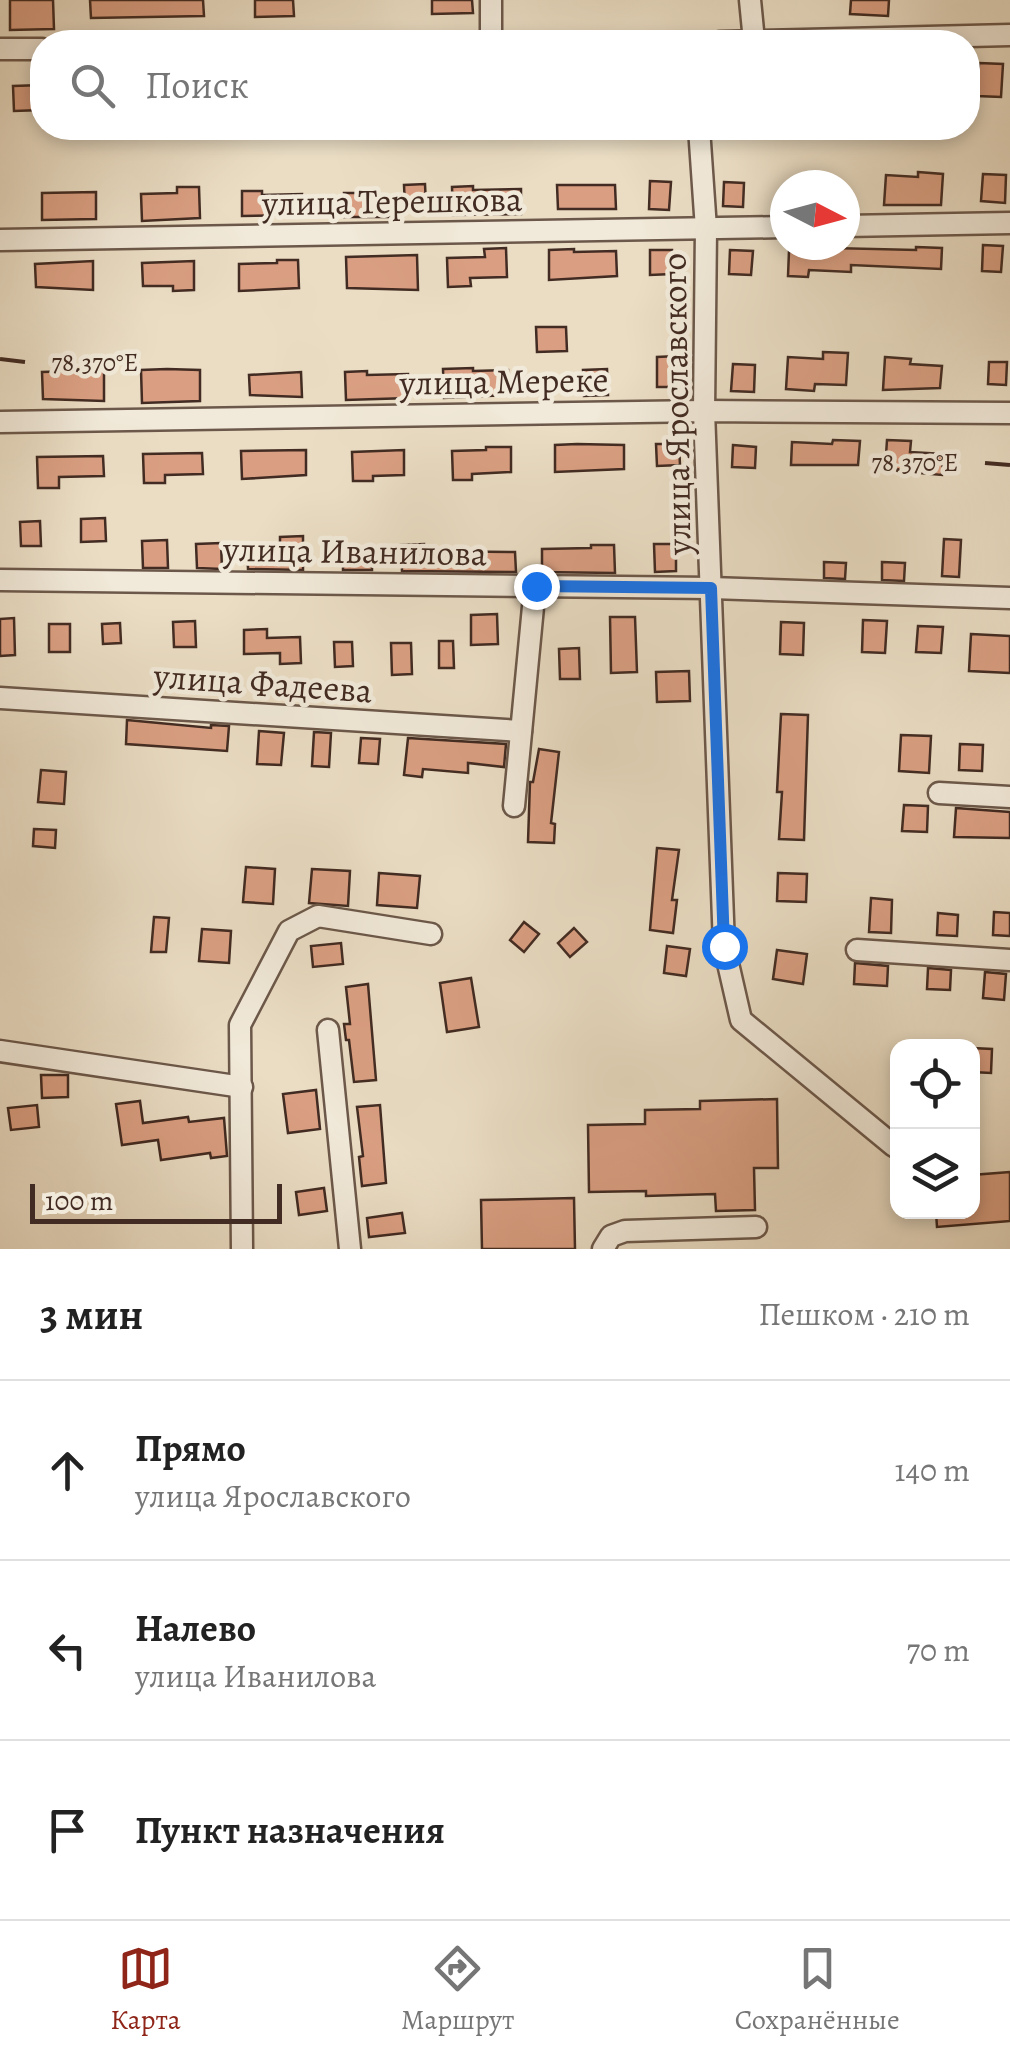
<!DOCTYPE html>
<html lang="ru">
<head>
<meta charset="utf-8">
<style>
  :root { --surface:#fff; --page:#f6f6f6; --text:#222; --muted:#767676; --line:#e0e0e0; --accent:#8f2418 }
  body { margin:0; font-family:Alegreya,serif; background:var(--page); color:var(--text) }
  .controls { position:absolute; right:30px; bottom:30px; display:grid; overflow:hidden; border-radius:20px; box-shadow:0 5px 15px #0003 }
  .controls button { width:90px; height:90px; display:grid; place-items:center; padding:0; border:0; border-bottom:2px solid var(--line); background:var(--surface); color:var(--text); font:50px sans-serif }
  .compass { position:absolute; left:770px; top:170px; width:90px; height:90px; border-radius:50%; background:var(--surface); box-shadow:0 5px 15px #0003; rotate:96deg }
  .scale { position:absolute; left:30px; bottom:25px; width:252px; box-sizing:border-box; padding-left:10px; border:5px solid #422b22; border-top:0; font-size:28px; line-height:35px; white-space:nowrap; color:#422b22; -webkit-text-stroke:8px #f1e9d9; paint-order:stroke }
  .stop { position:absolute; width:30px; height:30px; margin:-22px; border:8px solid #1a73e8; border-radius:50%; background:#fff }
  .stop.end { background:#1a73e8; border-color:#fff; box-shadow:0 2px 10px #0008 }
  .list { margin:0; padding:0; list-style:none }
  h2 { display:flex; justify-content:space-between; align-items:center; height:130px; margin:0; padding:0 40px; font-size:42px }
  h2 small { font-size:32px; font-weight:400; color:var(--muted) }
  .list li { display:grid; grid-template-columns:65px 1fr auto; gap:30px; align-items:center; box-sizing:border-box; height:180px; padding:0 40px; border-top:2px solid var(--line) }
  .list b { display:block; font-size:38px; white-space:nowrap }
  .list p { margin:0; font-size:32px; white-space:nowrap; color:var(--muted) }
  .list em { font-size:32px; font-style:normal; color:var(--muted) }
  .icon { flex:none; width:55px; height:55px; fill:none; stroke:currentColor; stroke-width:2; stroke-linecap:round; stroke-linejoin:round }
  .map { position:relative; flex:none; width:1010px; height:1249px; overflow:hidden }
  .search { position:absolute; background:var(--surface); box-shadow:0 5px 15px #0003; left:30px; right:30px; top:30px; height:110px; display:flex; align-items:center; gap:25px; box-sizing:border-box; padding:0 35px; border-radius:40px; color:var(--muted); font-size:38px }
  .sheet { height:670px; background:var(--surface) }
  nav { display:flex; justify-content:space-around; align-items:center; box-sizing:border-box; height:140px; border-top:2px solid var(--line); background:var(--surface); font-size:28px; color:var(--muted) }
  nav a { display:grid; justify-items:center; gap:5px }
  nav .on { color:var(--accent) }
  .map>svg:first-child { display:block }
</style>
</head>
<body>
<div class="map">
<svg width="1010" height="1249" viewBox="0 0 1010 1249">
  <rect width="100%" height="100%" fill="#eaddc4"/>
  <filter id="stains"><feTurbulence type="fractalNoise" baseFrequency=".002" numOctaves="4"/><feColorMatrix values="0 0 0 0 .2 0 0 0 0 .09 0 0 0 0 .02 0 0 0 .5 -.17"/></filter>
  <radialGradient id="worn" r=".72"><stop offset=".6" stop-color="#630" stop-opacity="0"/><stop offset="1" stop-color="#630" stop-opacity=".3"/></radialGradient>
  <!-- building -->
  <g fill="#da9f82" stroke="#422b22" stroke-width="2.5">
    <path d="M10,0H53L54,29L10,30Z"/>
    <path d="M90,0H203L204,16L91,18Z"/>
    <path d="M255,0H293L294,16L255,17Z"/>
    <path d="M432,0H472L473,13L432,14Z"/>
    <path d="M851,0H889L888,16L850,14Z"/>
    <path d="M979,63L1003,64L1001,97L977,96Z"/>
    <path d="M42,85V110L14,111L13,86Z"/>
    <path d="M918,172L943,174L941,205H884L886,175L918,177Z"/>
    <path d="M983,174L1006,175L1005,203L981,201Z"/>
    <path d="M650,181L671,182L669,210L649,209Z"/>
    <path d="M724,182L744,183L743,207L723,206Z"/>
    <path d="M425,184L426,206L405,207L404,185Z"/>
    <path d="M557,185H615L616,209H558Z"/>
    <path d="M473,186V190L521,189V214L453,215L452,187Z"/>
    <path d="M177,187H199L200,218L142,221L141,194L177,193Z"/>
    <path d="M242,191H262V195L302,194V215L242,216Z"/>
    <path d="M96,192V219L42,220V193Z"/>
    <path d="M344,193H361V197L400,196L401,217H344Z"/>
    <path d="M983,245L1003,246L1001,272L982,271Z"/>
    <path d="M916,247L942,248L941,269L851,265V272L809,270L808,277L788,276L789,251L832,253V248L916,250Z"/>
    <path d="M506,248L507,277L470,278L471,286L448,287L447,258L485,257L484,249Z"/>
    <path d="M574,249V252L616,251L617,276L549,280V250Z"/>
    <path d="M650,250H672V274L650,275Z"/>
    <path d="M730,250L753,251L751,275L729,274Z"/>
    <path d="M417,255L418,290L347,288L346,257Z"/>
    <path d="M277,260H298L299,288L239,291V264L277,263Z"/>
    <path d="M93,261V290L36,287L35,264Z"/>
    <path d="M194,261V290L173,291V286H143L142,263Z"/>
    <path d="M536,327H566L567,351L537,352Z"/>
    <path d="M823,352L848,353L846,385L815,384L814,391L786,389L788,357L823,359Z"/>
    <path d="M677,356V387H657V357Z"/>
    <path d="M885,357L911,359L910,364L942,366L940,388L883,390Z"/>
    <path d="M989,362H1007L1006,385L988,384Z"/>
    <path d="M733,364L755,365L754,392L731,391Z"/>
    <path d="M473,368V371L508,370L509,395L444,398L443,369Z"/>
    <path d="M167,369L200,370V401L142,403L141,370Z"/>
    <path d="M607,369L608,395L584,396L583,370Z"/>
    <path d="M104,370V401L43,399L42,372Z"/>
    <path d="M367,371V375L408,374L409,398L346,400L345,372Z"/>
    <path d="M301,372L302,397L250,395L249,375Z"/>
    <path d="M833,440L860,441L858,465H791L792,442L832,444Z"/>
    <path d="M887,440L911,441L910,452L943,454L942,475L885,470Z"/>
    <path d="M577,444L624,445V469L555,472V445Z"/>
    <path d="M656,444H679L680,465L657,466Z"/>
    <path d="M733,445L756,447L755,468L732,467Z"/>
    <path d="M486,447H511V472L472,474V480H453L452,451L486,450Z"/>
    <path d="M306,450V475L242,479L241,451Z"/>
    <path d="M404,450V475L373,476V481H353L352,452Z"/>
    <path d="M202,453L203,474L165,475V483H144L143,454Z"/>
    <path d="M103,456L104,476L59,477V488H38L37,457Z"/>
    <path d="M105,518L106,541L81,542V519Z"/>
    <path d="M40,521L41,546H21L20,522Z"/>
    <path d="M303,536V570L248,569L247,546H280V537Z"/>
    <path d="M944,539L961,540L959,577L942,576Z"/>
    <path d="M167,540L168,568H143L142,541Z"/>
    <path d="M221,543L222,569L197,568L196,544Z"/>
    <path d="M424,544V551L515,552L516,572L402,571L401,545Z"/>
    <path d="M654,544H676V571L655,572Z"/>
    <path d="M591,545H614L615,573L542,572V549L591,548Z"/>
    <path d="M372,552V570H343V553Z"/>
    <path d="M824,562L846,563L845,579L824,578Z"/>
    <path d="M882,562L905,563L904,581L882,580Z"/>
    <path d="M497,614L498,644L471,645V615Z"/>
    <path d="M610,617H635L637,672L611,673Z"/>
    <path d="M14,618L15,655L0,656V619Z"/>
    <path d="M863,620L887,621L885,653L862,652Z"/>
    <path d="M195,621L196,647H174L173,622Z"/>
    <path d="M781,622L804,623L803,655L780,654Z"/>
    <path d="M120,623L121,643L103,644L102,624Z"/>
    <rect x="49" y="624" width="21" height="28"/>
    <path d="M918,626L943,627L941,653L916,652Z"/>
    <path d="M267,629V638L300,637L301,663L280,664V653L244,654V630Z"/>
    <path d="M971,634L1010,636V673L969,671Z"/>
    <path d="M439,641H453L454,668H439Z"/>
    <path d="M334,642H352L353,666L335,667Z"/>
    <path d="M391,643H411L412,674L392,675Z"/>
    <path d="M579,648L580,679H560L559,649Z"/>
    <path d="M689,671L690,701L657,702L656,672Z"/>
    <path d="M781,714L808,715L804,840L779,839L782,792H777Z"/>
    <path d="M127,720L211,728V725L229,726L227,751L126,744Z"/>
    <path d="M259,731L284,733L281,765L257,764Z"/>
    <path d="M314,732L331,733L329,767L312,766Z"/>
    <path d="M901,735L931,736L929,773L899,771Z"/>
    <path d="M361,738L380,739L378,764L359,763Z"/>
    <path d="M408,738L506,744L504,767L468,763V773L423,769L422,777L404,775Z"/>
    <path d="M960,744L983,745L982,771L959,770Z"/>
    <path d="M539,749L559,752L551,823L555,824L554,843L528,842L530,782H533Z"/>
    <path d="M41,770L66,772L64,804L38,802Z"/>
    <path d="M904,805L928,806L927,832L902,831Z"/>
    <path d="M956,808L1010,812V838L954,837Z"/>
    <path d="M34,829L56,830L55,848L33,846Z"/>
    <path d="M657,848L679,850L672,900H677L673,933L650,930Z"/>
    <path d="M246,867L275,869L273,904L243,902Z"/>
    <path d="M312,869L350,871L348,906L309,903Z"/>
    <path d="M379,873L420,876L417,908L377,905Z"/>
    <path d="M778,873L807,874L806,902L777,901Z"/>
    <path d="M871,898L892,900L891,933L869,932Z"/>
    <path d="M994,912L1010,913V936L993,935Z"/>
    <path d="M938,913L958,915L957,936L937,935Z"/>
    <path d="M154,917L169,918L166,952H151Z"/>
    <path d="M524,922L539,934L524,952L510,940Z"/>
    <path d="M574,928L587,942L570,957L558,943Z"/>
    <path d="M202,929L231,931L229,963L199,961Z"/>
    <path d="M341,943L343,964L313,967L311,946Z"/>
    <path d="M667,946L690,949L686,976L664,973Z"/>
    <path d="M777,950L807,954L803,984L773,979Z"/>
    <path d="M855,963L888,966L887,986L854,984Z"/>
    <path d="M928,968L951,970L950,990L927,989Z"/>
    <path d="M985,972L1006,974L1004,1000L983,998Z"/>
    <path d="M471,978L479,1027L447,1032L440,983Z"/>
    <path d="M368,984L376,1080L354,1082L349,1040H346L344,1024H350L346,987Z"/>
    <path d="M972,1048L992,1049L991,1073L972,1072Z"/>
    <path d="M41,1075H68V1097L42,1098Z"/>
    <path d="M316,1090L320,1129L288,1133L283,1094Z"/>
    <path d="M777,1099L778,1168H754L755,1210L716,1211L715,1194L646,1196V1191L589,1192L588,1125L645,1124V1110L700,1109V1101Z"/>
    <path d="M140,1101L143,1123L188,1117L189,1122L224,1118L227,1156L211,1158L210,1153L161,1160L158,1140L122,1145L116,1104Z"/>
    <path d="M37,1105L39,1127L11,1130L8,1108Z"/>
    <path d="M380,1105L386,1183L362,1186L359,1157L363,1156L357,1107Z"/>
    <path d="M1010,1172V1221L937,1227L936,1212H972V1175Z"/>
    <path d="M324,1188L327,1211L299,1215L296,1192Z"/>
    <path d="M574,1198L575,1249H482L481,1200Z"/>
    <path d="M402,1213L405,1233L369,1237L367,1218Z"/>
  </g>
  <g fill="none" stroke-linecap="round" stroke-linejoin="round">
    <defs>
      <g id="minor">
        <path d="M491,0V42"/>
        <path d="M750,0L754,41"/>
        <path d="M720,42L1010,35"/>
        <path d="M0,49H42"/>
        <path d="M699,128L706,229L704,411L724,946L741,1020L894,1146"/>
        <path d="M845,226L1010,223"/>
        <path d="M0,240L785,227"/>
        <path d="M0,422L704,411L1010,413"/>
        <path d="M0,580L711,588L1010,598"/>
        <path d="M0,698L521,731"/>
        <path d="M939,793L1010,797"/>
        <path d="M514,806L535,586"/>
        <path d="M857,950L1010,960"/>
        <path d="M328,1030L350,1249"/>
        <path d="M0,1051L242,1087"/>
        <path d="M242,1249L240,1025L289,931L318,916L431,934"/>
        <path d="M603,1249L611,1236L625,1231L756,1227"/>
      </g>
    </defs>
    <!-- minor casing -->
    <use href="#minor" stroke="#6c584a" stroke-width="25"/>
    <!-- minor -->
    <use href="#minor" stroke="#f1e9d9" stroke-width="20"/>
  </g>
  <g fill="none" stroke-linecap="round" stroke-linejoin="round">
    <!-- route -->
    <path stroke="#1a73e8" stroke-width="12" d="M536,586L711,588L724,946"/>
  </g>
  <!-- ticks -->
  <path fill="none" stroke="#422b22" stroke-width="4" d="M0,359L25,362M985,463L1010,465"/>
  <g text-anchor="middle" stroke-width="9" stroke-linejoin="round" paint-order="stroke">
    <!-- street labels -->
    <g font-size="35" fill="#422b22" stroke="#f1e9d9">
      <text transform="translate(392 201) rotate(-1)" y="12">улица Терешкова</text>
      <text transform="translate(504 381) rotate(-1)" y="12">улица Мереке</text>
      <text transform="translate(676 404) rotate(-91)" y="12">улица Ярославского</text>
      <text transform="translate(355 551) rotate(1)" y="12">улица Иванилова</text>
      <text transform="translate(263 683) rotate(4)" y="12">улица Фадеева</text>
    </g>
  </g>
  <g font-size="25" text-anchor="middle" fill="#422b22" stroke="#f1e9d9" stroke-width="9" stroke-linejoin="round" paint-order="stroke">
    <text x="95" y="371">78.370°E</text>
    <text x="915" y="471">78.370°E</text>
  </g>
  <rect width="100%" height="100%" filter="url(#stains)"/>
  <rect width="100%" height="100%" fill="url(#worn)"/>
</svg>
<div class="controls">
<button><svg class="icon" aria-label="locate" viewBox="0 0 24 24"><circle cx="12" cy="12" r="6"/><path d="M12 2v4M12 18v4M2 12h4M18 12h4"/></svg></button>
<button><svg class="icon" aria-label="layers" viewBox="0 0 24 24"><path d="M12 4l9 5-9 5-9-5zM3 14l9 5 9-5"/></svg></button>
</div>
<svg class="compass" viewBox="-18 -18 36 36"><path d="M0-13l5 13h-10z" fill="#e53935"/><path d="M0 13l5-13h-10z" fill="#767676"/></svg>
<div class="scale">100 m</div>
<div class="stop" style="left:724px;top:946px"></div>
<div class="stop end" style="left:536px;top:586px"></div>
<div class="search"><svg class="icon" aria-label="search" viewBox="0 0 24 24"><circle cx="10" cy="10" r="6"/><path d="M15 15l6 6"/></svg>Поиск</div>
</div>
<section class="sheet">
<h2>3 мин<small>Пешком · 210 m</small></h2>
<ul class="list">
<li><svg class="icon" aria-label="ahead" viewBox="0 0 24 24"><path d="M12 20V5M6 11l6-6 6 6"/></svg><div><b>Прямо</b><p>улица Ярославского</p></div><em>140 m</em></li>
<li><svg class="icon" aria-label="left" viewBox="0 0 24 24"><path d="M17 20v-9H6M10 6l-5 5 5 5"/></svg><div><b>Налево</b><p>улица Иванилова</p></div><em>70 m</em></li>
<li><svg class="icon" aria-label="arrive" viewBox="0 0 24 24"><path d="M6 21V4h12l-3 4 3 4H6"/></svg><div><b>Пункт назначения</b></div></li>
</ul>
</section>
<nav>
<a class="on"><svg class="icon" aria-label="map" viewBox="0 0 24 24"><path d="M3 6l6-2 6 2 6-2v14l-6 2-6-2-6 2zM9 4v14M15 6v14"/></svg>Карта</a>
<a><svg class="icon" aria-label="directions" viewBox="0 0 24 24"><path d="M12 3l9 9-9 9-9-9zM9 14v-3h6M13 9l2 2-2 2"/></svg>Маршрут</a>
<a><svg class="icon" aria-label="saved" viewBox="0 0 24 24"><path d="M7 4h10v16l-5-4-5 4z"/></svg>Сохранённые</a>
</nav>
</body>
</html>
